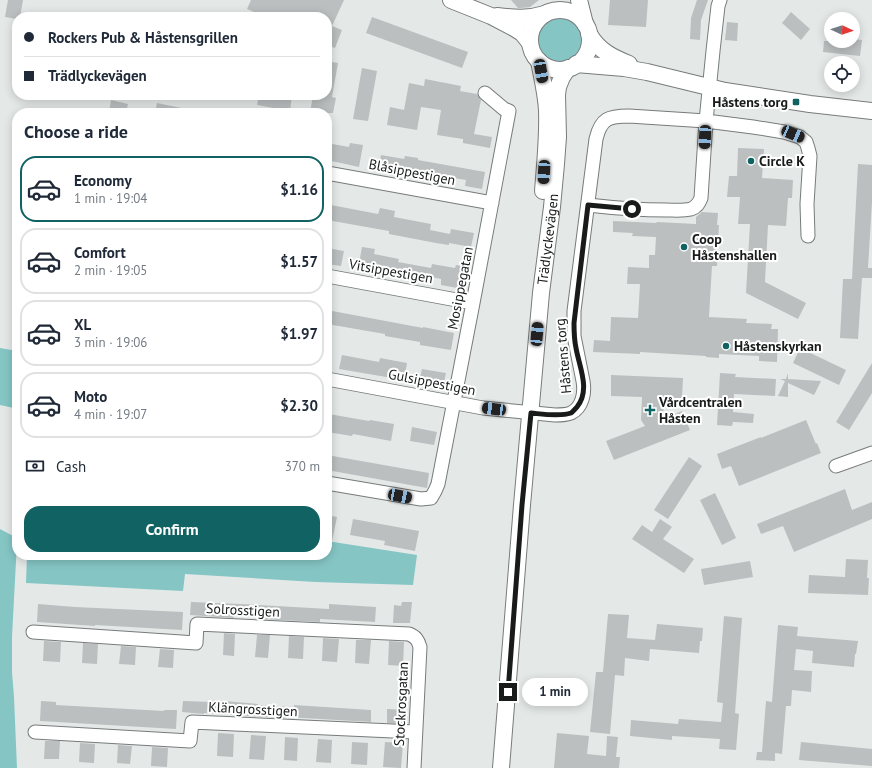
<!DOCTYPE html>
<html lang="en">
<head>
<meta charset="utf-8">
<style>
  body { margin:0; font-family:"PT Sans",sans-serif; background:#f2f2f3; color:#1f2937; height:100vh; display:flex; flex-direction:column; font-size:15px; white-space:nowrap }
  * { box-sizing:border-box; margin:0 }
  p { font-size:13px; color:#747a83 }
  .icon { flex:none; width:22px; height:22px; fill:none; stroke:currentColor; stroke-width:2; stroke-linecap:round; stroke-linejoin:round }
  .map { position:relative; flex:1; overflow:hidden }
  .sheet { position:absolute; left:12px; top:108px; width:320px; height:452px; display:flex; flex-direction:column; background:#fff; border-radius:16px; box-shadow:0 2px 10px #0003 }
  .sheet>* { flex:none }
  .guide { position:absolute; left:12px; top:12px; width:320px; height:88px; border-radius:16px; box-shadow:0 2px 10px #0003; display:grid; align-content:center; height:88px; padding:0 12px; background:#fff }
  .needle { width:26px; rotate:94deg }
  .controls { position:absolute; left:824px; top:12px; display:grid; gap:8px }
  .controls a { display:grid; place-items:center; width:36px; height:36px; border-radius:50%; background:#fff; box-shadow:0 2px 10px #0003; font-size:20px }
  .end { position:absolute; width:18px; height:18px; margin:-9px; border:5px solid #191b1b; background:#fff; box-shadow:0 0 0 2px #fff }
  .from { border-radius:50% }
  .bubble { position:absolute; height:28px; border-radius:14px; background:#fff; box-shadow:0 2px 10px #0003; font-size:13px; font-weight:600; line-height:28px; text-align:center }
  .car { position:absolute; width:12px; height:24px; margin:-12px -6px; border-radius:5px; box-shadow:0 0 3px 1px #0007; background:linear-gradient(#222 24%,#8ab4d8 0 40%,#222 0 76%,#8ab4d8 0 86%,#222 0) }
  .guide b { display:flex; align-items:center; gap:14px; height:38px; font-size:15px }
  .guide b+b { border-top:1px solid #e0e1e3 }
  .guide i { width:10px; height:10px; background:#1f2937 }
  ul { padding:0; list-style:none }
  li { display:flex; align-items:center; gap:12px; height:66px; margin:0 8px 6px; padding:0 4px; border:2px solid #e0e1e3; border-radius:16px }
  li div { flex:1 }
  li b { display:block; font-size:15px }
  li em { font-style:normal; font-weight:600 }
  li.active { border-color:#116262 }
  li>.icon { width:36px; height:36px; stroke-width:1.5 }
  h2 { padding:0 12px; font-size:18px; line-height:48px }
  .pay { display:flex; align-items:center; gap:10px; height:44px; padding:0 12px; font-size:15px }
  .pay p { margin-inline-start:auto }
  .action { display:flex; gap:8px; margin-top:auto; padding:8px 12px }
  .action a { flex:1; height:46px; border-radius:16px; background:#116262; color:#fff; font-size:16px; font-weight:600; line-height:46px; text-align:center }
  .map>svg:first-child { display:block }
  .green { fill:#85c6c5 }
  .building { fill:#bbbfbf }
  .lines { fill:none; stroke-linecap:round; stroke-linejoin:round }
  .minor-casing { stroke:#777b7b; stroke-width:15 }
  .tertiary-casing { stroke:#777b7b; stroke-width:18 }
  .minor { stroke:#fff; stroke-width:13 }
  .tertiary { stroke:#fff; stroke-width:16 }
  .route { stroke:#191b1b; stroke-width:5 }
  .poi-dot { fill:#116262; stroke:#fff; stroke-width:1.5 }
  .labels { text-anchor:middle; dominant-baseline:central; stroke-width:4; stroke-linejoin:round; paint-order:stroke }
  .poi-label { font-size:14px; font-weight:bold; fill:#191b1b; stroke:#fff; text-anchor:start }
  .street-label { font-size:14px; fill:#191b1b; stroke:#fff }
</style>
</head>
<body>
<div class="map">
<svg width="872" height="768" viewBox="0 0 872 768">
  <rect width="100%" height="100%" fill="#e4e9e8"/>
  <path class="green" d="M538 39a23 23 0 1 1 46 0a23 23 0 1 1-46 0Z
    M 0,348 L 17,351 L 17,392 L 14,408 L 0,405 Z
    M 0,529 L 15,537 L 17,542 L 12,637 L 12,672 L 14,697 L 17,768 L 0,768 Z
    M 327,541 L 417,555 L 413,585 L 315,582 L 185,574 L 183,591 L 26,583 L 27,555 L 327,555 Z"/>
  <path class="building" d="M 8,0 L 23,0 L 20,17 L 17,17 L 17,19 L 5,17 Z
    M 251,0 L 344,0 L 332,26 L 342,30 L 335,48 L 327,45 L 327,17 L 266,17 L 247,9 Z
    M 511,0 L 539,0 L 530,7 L 521,8 L 518,8 Z
    M 610,0 L 648,0 L 646,27 L 608,25 Z
    M 697,0 L 708,0 L 701,20 L 700,40 L 690,39 L 691,18 Z
    M 791,12 L 810,29 L 801,40 L 782,23 Z
    M 372,17 L 468,52 L 462,68 L 366,33 Z
    M 727,22 L 738,23 L 737,41 L 725,40 Z
    M 853,39 L 862,40 L 860,56 L 823,52 L 824,41 L 853,41 Z
    M 327,61 L 338,63 L 332,97 L 336,98 L 333,113 L 310,113 L 313,95 L 327,95 Z
    M 362,68 L 377,71 L 368,121 L 353,119 Z
    M 425,79 L 461,86 L 460,91 L 477,94 L 481,100 L 474,134 L 492,137 L 490,148 L 463,143 L 463,139 L 437,135 L 441,110 L 421,107 L 417,130 L 387,125 L 390,107 L 404,110 L 409,83 L 424,86 Z
    M 259,95 L 292,95 L 290,111 L 257,105 Z
    M 111,100 L 128,104 L 126,113 L 109,113 Z
    M 157,103 L 186,109 L 186,113 L 155,113 Z
    M 327,143 L 349,147 L 350,143 L 363,145 L 359,167 L 327,160 Z
    M 738,148 L 764,149 L 762,178 L 793,180 L 792,198 L 788,198 L 786,226 L 768,225 L 765,282 L 806,303 L 798,319 L 746,293 L 750,224 L 738,224 L 740,197 L 727,197 L 729,176 L 737,176 Z
    M 381,155 L 404,159 L 405,156 L 418,158 L 418,160 L 485,172 L 482,189 L 465,186 L 466,180 L 441,176 L 440,182 L 378,170 Z
    M 858,164 L 872,165 L 872,202 L 868,268 L 872,268 L 872,278 L 862,278 L 858,339 L 840,338 L 843,279 L 852,279 Z
    M 331,205 L 378,214 L 380,208 L 395,211 L 394,217 L 431,224 L 430,230 L 450,234 L 451,229 L 474,233 L 471,247 L 449,243 L 449,245 L 436,243 L 389,234 L 389,231 L 327,220 L 327,208 L 330,209 Z
    M 702,212 L 718,213 L 717,225 L 719,225 L 717,266 L 712,266 L 709,317 L 747,319 L 746,323 L 772,324 L 771,329 L 778,329 L 777,362 L 759,361 L 759,356 L 719,354 L 719,358 L 706,357 L 706,356 L 640,352 L 640,354 L 593,352 L 594,340 L 610,341 L 611,317 L 638,318 L 640,284 L 627,284 L 628,267 L 649,268 L 649,255 L 655,255 L 656,237 L 632,236 L 633,233 L 613,232 L 613,221 L 656,223 L 657,222 L 696,224 L 696,217 Z
    M 362,247 L 375,249 L 374,254 L 399,259 L 398,262 L 431,268 L 432,264 L 455,268 L 456,265 L 467,267 L 463,289 L 441,285 L 441,279 L 421,275 L 420,281 L 358,269 Z
    M 327,248 L 344,251 L 341,266 L 327,264 Z
    M 327,310 L 423,328 L 423,327 L 454,333 L 451,350 L 420,345 L 420,342 L 385,336 L 385,334 L 327,324 Z
    M 800,348 L 846,370 L 839,385 L 793,363 Z
    M 342,355 L 379,362 L 380,358 L 407,363 L 404,380 L 339,369 Z
    M 872,363 L 872,393 L 849,430 L 836,422 Z
    M 422,369 L 446,373 L 443,387 L 419,382 Z
    M 720,373 L 736,374 L 735,377 L 776,379 L 775,396 L 734,394 L 733,412 L 754,414 L 753,423 L 733,422 L 732,426 L 717,425 Z
    M 788,373 L 788,379 L 821,381 L 814,395 L 788,383 L 788,397 L 778,396 L 785,381 L 780,379 L 786,379 Z
    M 611,375 L 683,378 L 682,398 L 664,398 L 663,419 L 682,411 L 690,430 L 614,460 L 606,441 L 645,426 L 641,420 L 642,397 L 611,396 Z
    M 329,414 L 369,421 L 370,420 L 394,424 L 391,441 L 353,434 L 352,436 L 327,432 L 327,426 Z
    M 806,420 L 816,444 L 817,443 L 821,453 L 739,486 L 731,466 L 722,469 L 717,454 L 761,437 L 761,438 Z
    M 412,427 L 437,432 L 434,445 L 410,441 Z
    M 327,455 L 429,473 L 427,488 L 327,470 Z
    M 689,457 L 702,466 L 668,519 L 654,510 Z
    M 845,489 L 852,510 L 872,502 L 872,519 L 794,552 L 783,526 L 761,534 L 757,524 Z
    M 715,493 L 736,538 L 722,545 L 700,500 Z
    M 327,515 L 337,517 L 331,546 L 327,545 Z
    M 353,519 L 419,531 L 415,551 L 384,545 L 385,541 L 350,535 Z
    M 660,519 L 672,527 L 663,539 L 694,559 L 684,573 L 632,539 L 642,525 L 652,532 Z
    M 846,559 L 868,560 L 867,578 L 869,578 L 868,595 L 808,593 L 809,575 L 845,577 Z
    M 750,561 L 753,577 L 704,585 L 701,569 Z
    M 191,602 L 241,604 L 329,609 L 329,604 L 376,607 L 375,622 L 320,619 L 320,622 L 258,619 L 258,617 L 234,616 L 234,618 L 190,615 Z
    M 402,602 L 412,602 L 410,623 L 393,623 L 394,605 L 401,606 Z
    M 38,604 L 75,607 L 183,612 L 182,630 L 95,625 L 95,626 L 37,622 Z
    M 608,614 L 629,615 L 627,638 L 655,640 L 657,624 L 703,628 L 702,641 L 700,641 L 699,653 L 650,649 L 649,661 L 625,658 L 624,676 L 615,675 L 610,734 L 590,732 L 596,672 L 603,672 Z
    M 724,616 L 742,618 L 735,713 L 739,714 L 736,750 L 719,749 L 720,739 L 672,736 L 672,740 L 630,736 L 631,720 L 678,724 L 679,719 L 721,722 L 723,703 L 717,702 Z
    M 778,625 L 798,627 L 797,636 L 858,641 L 856,654 L 855,654 L 854,667 L 812,663 L 813,651 L 796,649 L 794,670 L 812,671 L 811,692 L 792,690 L 791,706 L 786,706 L 782,754 L 775,753 L 775,761 L 756,760 L 757,752 L 762,752 L 766,701 L 772,702 Z
    M 224,633 L 235,634 L 234,656 L 223,655 Z
    M 257,635 L 270,635 L 268,658 L 255,657 Z
    M 289,636 L 304,637 L 303,659 L 288,658 Z
    M 323,638 L 339,639 L 337,662 L 322,661 Z
    M 356,640 L 371,640 L 369,664 L 355,663 Z
    M 44,641 L 61,642 L 60,662 L 43,661 Z
    M 389,641 L 404,642 L 403,666 L 388,665 Z
    M 83,643 L 98,644 L 97,664 L 82,663 Z
    M 121,646 L 136,647 L 135,665 L 119,664 Z
    M 160,649 L 174,650 L 173,668 L 158,667 Z
    M 212,700 L 258,704 L 258,705 L 294,707 L 294,705 L 371,710 L 371,722 L 286,717 L 286,718 L 265,717 L 204,713 L 204,714 L 182,712 L 183,701 L 212,702 Z
    M 41,701 L 56,702 L 56,705 L 164,711 L 164,710 L 177,710 L 176,729 L 40,721 Z
    M 387,709 L 405,710 L 404,724 L 387,723 Z
    M 218,733 L 234,734 L 233,757 L 217,756 Z
    M 557,733 L 589,736 L 587,754 L 606,756 L 607,736 L 618,737 L 616,757 L 620,757 L 619,768 L 554,768 Z
    M 251,735 L 266,736 L 264,760 L 249,759 Z
    M 285,737 L 298,738 L 297,761 L 284,760 Z
    M 318,739 L 332,740 L 331,763 L 316,762 Z
    M 45,741 L 60,741 L 59,759 L 44,759 Z
    M 352,742 L 368,743 L 367,765 L 351,764 Z
    M 385,742 L 403,743 L 401,768 L 383,767 Z
    M 801,742 L 872,749 L 872,766 L 799,760 Z
    M 80,743 L 95,744 L 94,763 L 79,762 Z
    M 118,745 L 132,746 L 130,764 L 117,763 Z
    M 152,747 L 168,748 L 167,767 L 151,766 Z"/>
  <g class="lines">
    <defs>
      <path id="minor" d="M 327,173 L 492,203
        M 588,205 C 614,208 640,210 666,210 C 674,210 683,211 691,209 C 697,207 699,203 701,198 L 706,121 L 713,51 L 718,6 L 720,0
        M 327,276 L 473,303
        M 327,379 L 483,408 L 555,415 C 560,415 566,415 571,413 C 583,407 585,392 583,381 L 574,336 L 574,311 L 596,139 C 601,118 609,116 629,116 L 706,121 L 753,127 L 784,132 L 800,137 L 806,142 L 808,148 L 810,156 L 807,204 L 808,236
        M 836,466 L 872,453
        M 327,483 L 421,499 L 431,498 L 435,491 L 438,484 L 473,303 L 509,111 L 504,109 L 485,93
        M 33,632 L 196,643 L 197,624 L 409,634 C 416,637 418,640 420,647 L 414,768
        M 35,732 L 190,741 L 192,722 L 415,732"/>
      <g id="tertiary">
        <path d="M 451,0 L 491,16 L 514,28 L 522,33 L 530,43"/>
        <path d="M 579,0 L 585,24"/>
        <circle cx="560" cy="40" r="30"/>
        <path d="M 497,16 C 514,18 529,19 545,14"/>
        <path d="M 589,34 C 599,51 612,57 629,64"/>
        <path d="M 539,61 C 542,77 546,93 547,110 C 548,137 545,165 543,191"/>
        <path d="M 576,64 L 624,68 L 647,72 L 725,91 L 810,104 L 872,111"/>
        <path id="s1" d="M 501,768 L 522,505 L 541,293 L 552,207 L 556,164 L 558,137 L 557,95 L 558,87 L 562,77 L 568,68"/>
      </g>
    </defs>
    <use href="#minor" class="minor-casing"/>
    <use href="#tertiary" class="tertiary-casing"/>
    <use href="#minor" class="minor"/>
    <use href="#tertiary" class="tertiary"/>
  </g>
  <g class="lines">
    <path class="route" d="M 508,692 L 522,505 L 531,413 C 542,414 560,417 571,413 C 573,412 575,409 577,407 C 591,390 579,366 576,348 C 574,339 574,331 574,323 L 588,205 L 632,209"/>
  </g>
  <g class="poi-dot">
    <rect x="792" y="98" width="8" height="8" rx="2"/>
    <circle cx="751" cy="161" r="4"/>
    <circle cx="684" cy="247" r="4"/>
    <circle cx="726" cy="346" r="4"/>
    <path d="M648 404h4v4h4v4h-4v4h-4v-4h-4v-4h4z"/>
  </g>
  <g class="labels">
    <g class="poi-label">
      <text x="788" y="102" text-anchor="end">Håstens torg</text>
      <text x="759" y="161">Circle K</text>
      <text x="692" y="239">Coop<tspan x="692" dy="16">Håstenshallen</tspan></text>
      <text x="734" y="346">Håstenskyrkan</text>
      <text x="659" y="402">Vårdcentralen<tspan x="659" dy="16">Håsten</tspan></text>
    </g>
    <g class="street-label">
      <text transform="translate(412 172) rotate(11)">Blåsippestigen</text>
      <text stroke="none"><textPath href="#s1" startOffset="531">Trädlyckevägen</textPath></text>
      <text transform="translate(391 271) rotate(10)">Vitsippestigen</text>
      <text transform="translate(460 288) rotate(-79)">Mosippegatan</text>
      <text transform="translate(563 356) rotate(-95)">Håstens torg</text>
      <text transform="translate(432 382) rotate(11)">Gulsippestigen</text>
      <text transform="translate(243 610) rotate(3)">Solrosstigen</text>
      <text transform="translate(401 704) rotate(-87)">Stockrosgatan</text>
      <text transform="translate(253 709) rotate(3)">Klängrosstigen</text>
    </g>
  </g>
</svg>
<div class="controls">
<a><svg class="needle" viewBox="-14 -14 28 28"><path d="M0-13l5 13h-10z" fill="#e53935"/><path d="M0 13l5-13h-10z" fill="#747a83"/></svg></a>
<a><svg class="icon" aria-label="locate" viewBox="0 0 24 24"><circle cx="12" cy="12" r="6"/><path d="M12 2v4M12 18v4M2 12h4M18 12h4"/></svg></a>
</div>
<i class="end from" style="left:632px;top:209px"></i>
<i class="end" style="left:508px;top:692px"></i>
<div class="bubble" style="left:522px;top:678px;width:66px">1 min</div>
<i class="car" style="left:541px;top:71px;rotate:170deg"></i>
<i class="car" style="left:793px;top:134px;rotate:113deg"></i>
<i class="car" style="left:705px;top:137px;rotate:183deg"></i>
<i class="car" style="left:544px;top:172px;rotate:183deg"></i>
<i class="car" style="left:537px;top:334px;rotate:5deg"></i>
<i class="car" style="left:494px;top:409px;rotate:277deg"></i>
<i class="car" style="left:400px;top:496px;rotate:101deg"></i>
<div class="guide">
<b><i class="from"></i>Rockers Pub &amp; Håstensgrillen</b>
<b><i></i>Trädlyckevägen</b>
</div>
<section class="sheet">
<h2>Choose a ride</h2>
<ul>
<li class="active"><svg class="icon" aria-label="car" viewBox="0 0 24 24"><path d="M5 17H2v-5l4-1 3-4h7l3 4 3 1v5h-3M9 17h6M6 11h13"/><circle cx="7" cy="17" r="2"/><circle cx="17" cy="17" r="2"/></svg><div><b>Economy</b><p>1 min · 19:04</p></div><em>$1.16</em></li>
<li><svg class="icon" aria-label="car" viewBox="0 0 24 24"><path d="M5 17H2v-5l4-1 3-4h7l3 4 3 1v5h-3M9 17h6M6 11h13"/><circle cx="7" cy="17" r="2"/><circle cx="17" cy="17" r="2"/></svg><div><b>Comfort</b><p>2 min · 19:05</p></div><em>$1.57</em></li>
<li><svg class="icon" aria-label="car" viewBox="0 0 24 24"><path d="M5 17H2v-5l4-1 3-4h7l3 4 3 1v5h-3M9 17h6M6 11h13"/><circle cx="7" cy="17" r="2"/><circle cx="17" cy="17" r="2"/></svg><div><b>XL</b><p>3 min · 19:06</p></div><em>$1.97</em></li>
<li><svg class="icon" aria-label="car" viewBox="0 0 24 24"><path d="M5 17H2v-5l4-1 3-4h7l3 4 3 1v5h-3M9 17h6M6 11h13"/><circle cx="7" cy="17" r="2"/><circle cx="17" cy="17" r="2"/></svg><div><b>Moto</b><p>4 min · 19:07</p></div><em>$2.30</em></li>
</ul>
<div class="pay"><svg class="icon" aria-label="cash" viewBox="0 0 24 24"><path d="M3 7h18v10H3z"/><circle cx="12" cy="12" r="2"/></svg>Cash<p>370 m</p></div>
<div class="action"><a>Confirm</a></div>
</section>
</div>
</body>
</html>
